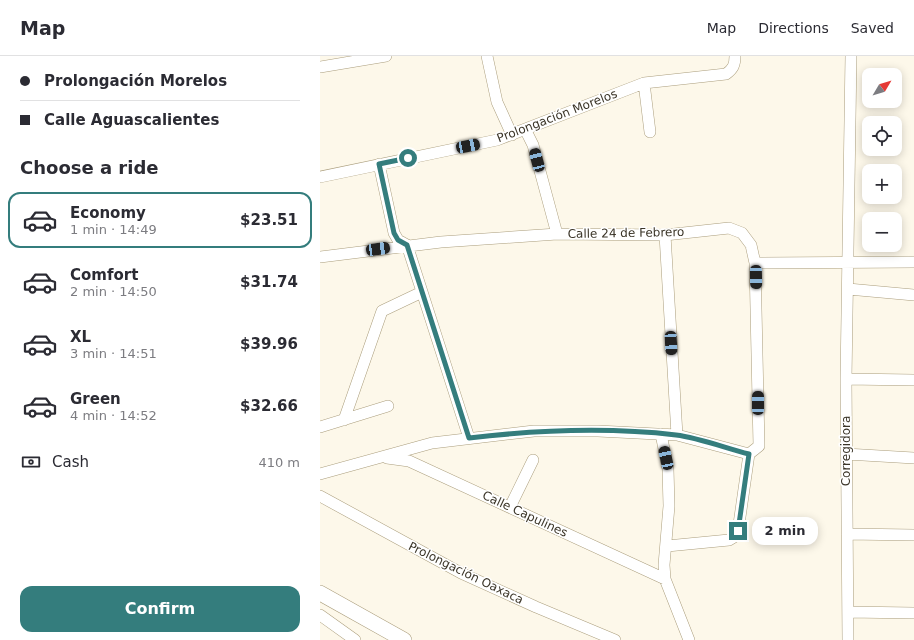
<!DOCTYPE html>
<html lang="en">
<head>
<meta charset="utf-8">
<style>
  body { margin:0; font-family:"DejaVu Sans",sans-serif; background:#f2f2f3; color:#2b2b33; height:100vh; display:flex; flex-direction:column; font-size:15px; white-space:nowrap }
  * { box-sizing:border-box; margin:0 }
  p { font-size:13px; color:#7c7c81 }
  .icon { flex:none; width:22px; height:22px; fill:none; stroke:currentColor; stroke-width:2; stroke-linecap:round; stroke-linejoin:round }
  .map { position:relative; flex:1; overflow:hidden }
  .details { display:flex; flex-direction:column; background:#fff; width:320px }
  .details>* { flex:none }
  .guide { display:grid; align-content:center; height:88px; padding:0 20px; background:#fff }
  .needle { width:26px; rotate:52deg }
  .controls { position:absolute; left:542px; top:12px; display:grid; gap:8px }
  .controls a { display:grid; place-items:center; width:40px; height:40px; border-radius:8px; background:#fff; box-shadow:0 2px 10px #0003; font-size:20px }
  .end { position:absolute; width:18px; height:18px; margin:-9px; border:5px solid #347d7d; background:#fff; box-shadow:0 0 0 2px #fff }
  .from { border-radius:50% }
  .bubble { position:absolute; height:28px; border-radius:12px; background:#fff; box-shadow:0 2px 10px #0003; font-size:13px; font-weight:600; line-height:28px; text-align:center }
  .car { position:absolute; width:12px; height:24px; margin:-12px -6px; border-radius:5px; box-shadow:0 0 3px 1px #0007; background:linear-gradient(#222 24%,#8ab4d8 0 40%,#222 0 76%,#8ab4d8 0 86%,#222 0) }
  .guide b { display:flex; align-items:center; gap:14px; height:38px; font-size:15px }
  .guide b+b { border-top:1px solid #e1e1e2 }
  .guide i { width:10px; height:10px; background:#2b2b33 }
  ul { padding:0; list-style:none }
  li { display:flex; align-items:center; gap:12px; height:56px; margin:0 8px 6px; padding:0 12px; border:2px solid transparent; border-radius:12px }
  li div { flex:1 }
  li b { display:block; font-size:15px }
  li em { font-style:normal; font-weight:600 }
  li.active { border-color:#347d7d }
  li>.icon { width:36px; height:36px; stroke-width:1.5 }
  h2 { padding:0 20px; font-size:18px; line-height:48px }
  .pay { display:flex; align-items:center; gap:10px; height:44px; padding:0 20px; font-size:15px }
  .pay p { margin-inline-start:auto }
  .primary-button { display:flex; gap:8px; margin-top:auto; padding:8px 20px }
  .primary-button a { flex:1; height:46px; border-radius:12px; background:#347d7d; color:#fff; font-size:16px; font-weight:600; line-height:46px; text-align:center }
  header { display:flex; align-items:center; gap:24px; box-sizing:border-box; height:56px; padding:0 20px; background:#fff; border-bottom:1px solid #e1e1e2 }
  header strong { font-size:19px }
  nav { display:flex; gap:22px; margin-inline-start:auto; font-size:14px }
  main { display:flex; flex:1; min-height:0 }
  .map>svg:first-child { display:block }
  .lines { fill:none; stroke-linecap:round; stroke-linejoin:round }
  .street-casing { stroke:#ab9e7d; stroke-width:12 }
  .secondary-casing { stroke:#ab9e7d; stroke-width:16 }
  .street { stroke:#fff; stroke-width:11 }
  .secondary { stroke:#fff; stroke-width:15 }
  .route { stroke:#347d7d; stroke-width:5 }
  .labels { text-anchor:middle; dominant-baseline:central; stroke-width:3; stroke-linejoin:round; paint-order:stroke }
  .street-label { font-size:12px; fill:#3b3528; stroke:#fff }
</style>
</head>
<body>
<header>
<strong>Map</strong>
<nav><a>Map</a><a>Directions</a><a>Saved</a></nav>
</header>
<main>
<section class="details">
<div class="guide">
<b><i class="from"></i>Prolongación Morelos</b>
<b><i></i>Calle Aguascalientes</b>
</div>
<h2>Choose a ride</h2>
<ul>
<li class="active"><svg class="icon" aria-label="car" viewBox="0 0 24 24"><path d="M5 17H2v-5l4-1 3-4h7l3 4 3 1v5h-3M9 17h6M6 11h13"/><circle cx="7" cy="17" r="2"/><circle cx="17" cy="17" r="2"/></svg><div><b>Economy</b><p>1 min · 14:49</p></div><em>$23.51</em></li>
<li><svg class="icon" aria-label="car" viewBox="0 0 24 24"><path d="M5 17H2v-5l4-1 3-4h7l3 4 3 1v5h-3M9 17h6M6 11h13"/><circle cx="7" cy="17" r="2"/><circle cx="17" cy="17" r="2"/></svg><div><b>Comfort</b><p>2 min · 14:50</p></div><em>$31.74</em></li>
<li><svg class="icon" aria-label="car" viewBox="0 0 24 24"><path d="M5 17H2v-5l4-1 3-4h7l3 4 3 1v5h-3M9 17h6M6 11h13"/><circle cx="7" cy="17" r="2"/><circle cx="17" cy="17" r="2"/></svg><div><b>XL</b><p>3 min · 14:51</p></div><em>$39.96</em></li>
<li><svg class="icon" aria-label="car" viewBox="0 0 24 24"><path d="M5 17H2v-5l4-1 3-4h7l3 4 3 1v5h-3M9 17h6M6 11h13"/><circle cx="7" cy="17" r="2"/><circle cx="17" cy="17" r="2"/></svg><div><b>Green</b><p>4 min · 14:52</p></div><em>$32.66</em></li>
</ul>
<div class="pay"><svg class="icon" aria-label="cash" viewBox="0 0 24 24"><path d="M3 7h18v10H3z"/><circle cx="12" cy="12" r="2"/></svg>Cash<p>410 m</p></div>
<div class="primary-button"><a>Confirm</a></div>
</section>
<div class="map">
<svg width="594" height="584" viewBox="0 0 594 584">
  <rect width="100%" height="100%" fill="#fdf8ea"/>
  <g class="lines">
    <defs>
      <path id="street" d="M 167,0 L 177,46 L 192,79
        M 0,11 L 66,0
        M 324,27 L 330,76
        M 205,73 L 213,89 L 237,178
        M 59,108 L 74,177 L 78,184 L 87,189 L 149,382
        M 0,121 L 177,84 L 324,27 L 406,18 C 413,13 415,9 415,0
        M 345,179 L 357,379
        M 0,201 L 121,186 L 237,178 L 345,179 L 409,172 L 422,177 L 431,189 L 435,207 L 439,390 L 429,398
        M 435,207 L 594,206
        M 528,233 L 594,239
        M 526,323 L 594,324
        M 24,364 L 62,255 L 102,236
        M 0,371 L 68,350
        M 341,378 L 348,413 L 349,450 L 344,509 L 345,523 L 369,584
        M 526,398 L 594,402
        M 67,402 L 89,405 L 345,523
        M 0,418 L 112,387 L 214,375 L 278,375 L 357,379 L 429,398
        M 0,440 L 141,517 L 216,551 L 295,584
        M 190,451 L 213,404
        M 527,478 L 594,479
        M 347,490 L 409,484 L 414,481 L 418,475 L 429,398
        M 528,556 L 594,557
        M 0,559 L 35,584
        M 528,584 L 526,323 L 531,0"/>
      <path id="secondary" d="M 0,537 L 84,584"/>
    </defs>
    <use href="#street" class="street-casing"/>
    <use href="#secondary" class="secondary-casing"/>
    <use href="#street" class="street"/>
    <use href="#secondary" class="secondary"/>
  </g>
  <g class="lines">
    <path class="route" d="M 88,102 L 59,108 L 74,177 L 78,184 L 87,189 L 149,382 C 217,374 287,371 356,379 C 380,382 405,392 429,398 L 418,475"/>
  </g>
  <g class="labels">
    <g class="street-label">
      <text transform="translate(237 60) rotate(-21)">Prolongación Morelos</text>
      <text transform="translate(306 177) rotate(-1)">Calle 24 de Febrero</text>
      <text transform="translate(526 395) rotate(-90)">Corregidora</text>
      <text transform="translate(205 458) rotate(25)">Calle Capulines</text>
      <text transform="translate(146 517) rotate(26)">Prolongación Oaxaca</text>
    </g>
  </g>
</svg>
<div class="controls">
<a><svg class="needle" viewBox="-14 -14 28 28"><path d="M0-13l5 13h-10z" fill="#e53935"/><path d="M0 13l5-13h-10z" fill="#7c7c81"/></svg></a>
<a><svg class="icon" aria-label="locate" viewBox="0 0 24 24"><circle cx="12" cy="12" r="6"/><path d="M12 2v4M12 18v4M2 12h4M18 12h4"/></svg></a>
<a>+</a>
<a>−</a>
</div>
<i class="end from" style="left:88px;top:102px"></i>
<i class="end" style="left:418px;top:475px"></i>
<div class="bubble" style="left:432px;top:461px;width:66px">2 min</div>
<i class="car" style="left:148px;top:90px;rotate:79deg"></i>
<i class="car" style="left:217px;top:104px;rotate:345deg"></i>
<i class="car" style="left:58px;top:193px;rotate:82deg"></i>
<i class="car" style="left:436px;top:221px;rotate:179deg"></i>
<i class="car" style="left:351px;top:287px;rotate:177deg"></i>
<i class="car" style="left:438px;top:347px;rotate:0deg"></i>
<i class="car" style="left:346px;top:402px;rotate:348deg"></i>
</div>
</main>
</body>
</html>
